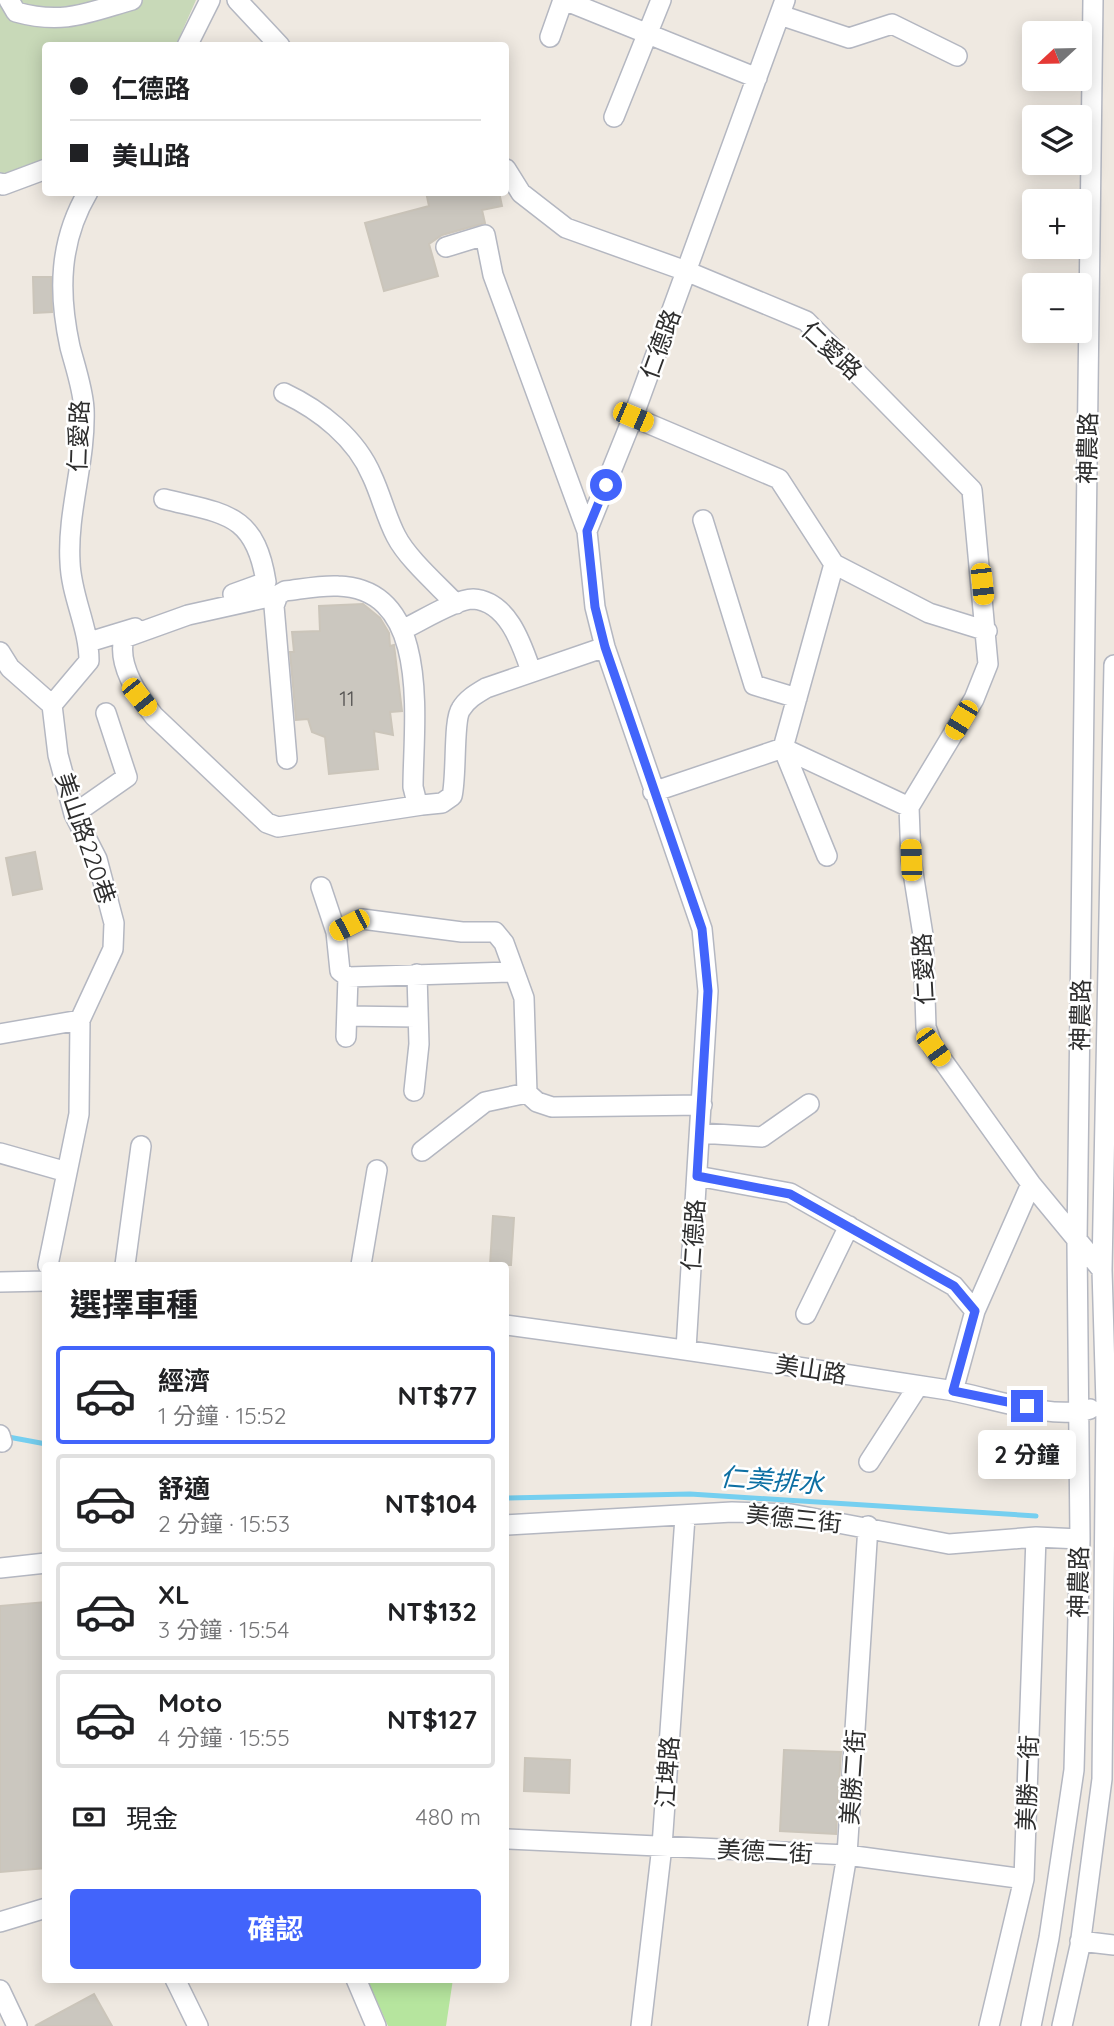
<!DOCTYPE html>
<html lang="zh-TW">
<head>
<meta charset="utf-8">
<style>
  body { margin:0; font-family:Quicksand,"Noto Sans TC",sans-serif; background:#f2f2f2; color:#202124; height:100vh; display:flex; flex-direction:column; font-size:26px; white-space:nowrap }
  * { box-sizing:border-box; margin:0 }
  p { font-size:23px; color:#757577 }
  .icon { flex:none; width:38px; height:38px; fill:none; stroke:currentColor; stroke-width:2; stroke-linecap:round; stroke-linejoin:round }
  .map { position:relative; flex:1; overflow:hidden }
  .side { position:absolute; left:42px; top:1262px; width:467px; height:721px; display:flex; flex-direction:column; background:#fff; border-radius:7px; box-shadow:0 4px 18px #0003 }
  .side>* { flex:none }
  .banner { position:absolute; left:42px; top:42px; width:467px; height:154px; border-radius:7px; box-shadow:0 4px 18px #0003; display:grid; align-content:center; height:154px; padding:0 28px; background:#fff }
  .needle { width:46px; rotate:248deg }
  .fabs { position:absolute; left:1022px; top:21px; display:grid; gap:14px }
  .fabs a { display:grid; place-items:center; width:70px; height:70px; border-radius:7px; background:#fff; box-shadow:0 4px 18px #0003; font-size:35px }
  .end { position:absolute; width:32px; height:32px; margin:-16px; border:9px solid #4264fb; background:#fff; box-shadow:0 0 0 4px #fff }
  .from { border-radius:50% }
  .bubble { position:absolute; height:49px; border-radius:7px; background:#fff; box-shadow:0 4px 18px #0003; font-size:23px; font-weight:700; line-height:49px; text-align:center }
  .car { position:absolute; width:21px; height:42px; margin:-21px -10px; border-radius:9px; box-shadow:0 0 5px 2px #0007; background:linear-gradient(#f5c518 24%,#345 0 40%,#f5c518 0 76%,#345 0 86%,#f5c518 0) }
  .banner b { display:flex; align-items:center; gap:24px; height:66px; font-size:26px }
  .banner b+b { border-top:2px solid #e0e0e0 }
  .banner i { width:18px; height:18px; background:#202124 }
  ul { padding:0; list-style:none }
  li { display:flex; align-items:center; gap:21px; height:98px; margin:0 14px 10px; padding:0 14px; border:4px solid #e0e0e0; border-radius:7px }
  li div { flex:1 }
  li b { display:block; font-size:26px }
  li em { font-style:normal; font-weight:700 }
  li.on { border-color:#4264fb }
  li>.icon { width:63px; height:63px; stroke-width:1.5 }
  h2 { padding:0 28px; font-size:32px; line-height:84px }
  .pay { display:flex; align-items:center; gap:18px; height:77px; padding:0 28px; font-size:26px }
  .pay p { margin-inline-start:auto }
  .cta { display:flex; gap:14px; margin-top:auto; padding:14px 28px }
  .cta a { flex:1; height:80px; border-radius:7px; background:#4264fb; color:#fff; font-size:28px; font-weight:700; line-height:80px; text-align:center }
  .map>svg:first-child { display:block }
  .green { fill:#b6e59e }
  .cemetery { fill:#c8d9b8 }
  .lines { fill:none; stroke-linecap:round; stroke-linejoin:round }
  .stream { stroke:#75cff0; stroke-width:5 }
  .building { fill:#cbc7bf; stroke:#cbc5ba; stroke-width:2 }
  .minor-casing { stroke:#b4b7c1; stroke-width:22 }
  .minor { stroke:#fff; stroke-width:19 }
  .route { stroke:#4264fb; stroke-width:9 }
  .labels { text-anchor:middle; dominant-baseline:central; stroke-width:5; stroke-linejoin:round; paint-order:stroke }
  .number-label { font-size:21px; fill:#555452 }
  .street-label { font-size:24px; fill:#2e2e2e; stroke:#fff }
  .water-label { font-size:26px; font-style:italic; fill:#0d6fa3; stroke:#fff }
</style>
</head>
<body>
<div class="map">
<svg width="1114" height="2026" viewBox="0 0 1114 2026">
  <rect width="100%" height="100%" fill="#efe9e1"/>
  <path class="green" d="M 367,1979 L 453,1979 L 446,2026 L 388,2026 Z"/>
  <path class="cemetery" d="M 0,0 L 196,0 L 176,45 L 46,46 L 45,162 L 8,178 L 0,174 Z"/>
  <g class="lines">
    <path class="stream" d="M 3,1436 L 46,1444
      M 506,1498 L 690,1494 L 1036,1516"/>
  </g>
  <path class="building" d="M 426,192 L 499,192 L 502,206 L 482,210 L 485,223 L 442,235 L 429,244 L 438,276 L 384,291 L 365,223 L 429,206 Z
    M 33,277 L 51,277 L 52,312 L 34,313 Z
    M 363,604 L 380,618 L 389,633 L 390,646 L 394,645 L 402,711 L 390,712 L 393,735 L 374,731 L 378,769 L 329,774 L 325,737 L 312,732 L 308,719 L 296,720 L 290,652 L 294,652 L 292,632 L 320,631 L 319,606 Z
    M 35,852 L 42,889 L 13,895 L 6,858 Z
    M 493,1216 L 514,1218 L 511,1265 L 490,1265 Z
    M 46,1602 L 46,1868 L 0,1872 L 0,1606 Z
    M 784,1750 L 841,1752 L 836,1834 L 780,1831 Z
    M 525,1758 L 570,1760 L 569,1793 L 524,1791 Z
    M 94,1994 L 112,2026 L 35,2026 Z"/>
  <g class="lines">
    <defs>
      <path id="minor" d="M 9,0 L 16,12 C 63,25 87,13 132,0
        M 237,0 L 280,46
        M 564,0 L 757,78
        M 780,15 L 849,38 L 892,24 L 957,56
        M 550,37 L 563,0
        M 187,46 L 210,0
        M 614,117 L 661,0
        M 506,169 L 521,193 L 566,228 L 686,271 L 806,321 L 972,490 L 988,664 L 974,699 L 909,807 L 911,860 L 923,935 L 926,1027 L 933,1047 L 1031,1184 L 1102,1270
        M 0,183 L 3,185 L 46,169
        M 446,247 L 485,235 L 493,275 L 587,531
        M 284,393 C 320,410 356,438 372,476 C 381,495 386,517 396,536 C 407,558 438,585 456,604
        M 633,417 L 779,479 L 834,564 L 783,748 L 827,856
        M 164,499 C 224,514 255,512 266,582 L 233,594
        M 703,520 L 754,685 L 797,698
        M 834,564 L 929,613 L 987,631
        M 278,595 L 188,615 L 124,638 C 117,664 138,696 154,716 L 267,823 L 278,827 L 422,805
        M 404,629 C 421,621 456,599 473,599 C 508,601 522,645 531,671
        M 89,642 L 135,628
        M 0,652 L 10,668 L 52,705
        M 287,759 L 274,606 L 278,595 L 285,591 C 302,589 321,585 338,586 C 433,589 413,724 413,787 L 416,799 L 422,805 L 442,803 L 452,796 C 457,776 453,720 461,709 C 467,699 476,694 486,688 L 605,647
        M 653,792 L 783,748 L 909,807
        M 74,814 L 127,777 L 106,713
        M 321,887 L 336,932 L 340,971 L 348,977 L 513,972
        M 336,932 L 362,919 L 462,932 L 495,932 L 504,943 L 524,998 L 527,1093 L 537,1102 L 552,1107 L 702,1105
        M 347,1016 L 416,1017
        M 0,1034 L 80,1020
        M 346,1037 L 348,977
        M 414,1091 L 419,1044 L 417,974
        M 700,1133 L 762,1137 L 809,1104
        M 422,1151 L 485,1102 L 527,1093
        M 0,1153 L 67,1172
        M 697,1176 L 790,1193 L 954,1286 L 975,1311 L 953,1391
        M 48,1265 L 79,1114 L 80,1020 L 113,949 L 114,923 L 97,859 L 74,814 L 58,755 L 52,705 L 89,661 C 89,627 71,596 70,562 C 67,511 86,461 84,409 C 83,389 75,366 70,347 C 58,292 59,241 88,192
        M 125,1265 L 141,1146
        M 361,1265 L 377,1170
        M 0,1282 L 46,1281
        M 975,1311 L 1031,1184
        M 806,1314 L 849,1226
        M 506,1325 C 654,1345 801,1367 948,1390 C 988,1397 1053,1421 1090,1409
        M 686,1349 L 708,991 L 702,929 L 605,647 L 595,607 L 587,531 L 633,417 L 785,0
        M 0,1435 L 2,1442
        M 869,1462 L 918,1386
        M 506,1525 L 732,1512 L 791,1514 L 949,1544 L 1036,1537 L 1080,1539
        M 0,1568 L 46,1563
        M 506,1839 L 847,1855 L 1024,1879
        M 0,1922 L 46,1908
        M 1080,1941 L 1114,1945
        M 175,1979 L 198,2026
        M 356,1979 L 376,2026
        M 0,1990 L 17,2026
        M 641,2026 L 662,1846 L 685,1517
        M 818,2026 L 847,1855 L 868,1526
        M 989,2026 L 1024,1879 L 1036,1537
        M 1031,2026 L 1049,1938 L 1074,1770 L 1080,1539 L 1077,1243 L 1093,0
        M 1062,2026 L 1080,1946 L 1102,1779 L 1106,1404 L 1102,1270 L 1114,665"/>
    </defs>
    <use href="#minor" class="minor-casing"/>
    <use href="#minor" class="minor"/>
  </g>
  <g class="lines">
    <path class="route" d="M 606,485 L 587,531 L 595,607 L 605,647 L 702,929 L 708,991 L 697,1176 L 790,1194 L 954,1286 L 975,1311 L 953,1391 L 1027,1406"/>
  </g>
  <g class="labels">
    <g class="number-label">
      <text x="347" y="698">11</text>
    </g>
    <g class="street-label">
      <text transform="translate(660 344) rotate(-70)">仁德路</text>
      <text transform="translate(832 350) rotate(43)">仁愛路</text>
      <text transform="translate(78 436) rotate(-88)">仁愛路</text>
      <text transform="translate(1087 448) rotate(-89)">神農路</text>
      <text transform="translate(86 838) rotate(71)">美山路220巷</text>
      <text transform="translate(923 969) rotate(-93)">仁愛路</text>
      <text transform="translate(1080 1015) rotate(-89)">神農路</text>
      <text transform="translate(693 1235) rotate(-86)">仁德路</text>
      <text transform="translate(811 1369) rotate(9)">美山路</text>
      <text transform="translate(794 1518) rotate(6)">美德三街</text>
      <text transform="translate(1078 1582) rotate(-89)">神農路</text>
      <text transform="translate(667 1772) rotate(-86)">江埤路</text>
      <text transform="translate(852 1777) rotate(-86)">美勝二街</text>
      <text transform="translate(1027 1783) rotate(-88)">美勝一街</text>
      <text transform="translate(765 1851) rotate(3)">美德二街</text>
    </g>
    <g class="water-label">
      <text transform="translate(772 1480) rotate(4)">仁美排水</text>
    </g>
  </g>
</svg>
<div class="fabs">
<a><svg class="needle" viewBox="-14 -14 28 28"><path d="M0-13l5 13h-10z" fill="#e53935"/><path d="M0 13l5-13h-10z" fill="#757577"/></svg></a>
<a><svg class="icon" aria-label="layers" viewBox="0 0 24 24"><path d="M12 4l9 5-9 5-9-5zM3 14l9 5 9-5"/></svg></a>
<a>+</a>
<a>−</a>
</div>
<i class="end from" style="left:606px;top:485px"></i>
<i class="end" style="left:1027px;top:1406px"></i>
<div class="bubble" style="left:978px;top:1430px;width:98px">2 分鐘</div>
<i class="car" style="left:633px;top:417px;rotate:113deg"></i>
<i class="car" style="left:982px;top:584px;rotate:174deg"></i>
<i class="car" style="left:139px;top:697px;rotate:141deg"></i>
<i class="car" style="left:961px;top:720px;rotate:211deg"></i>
<i class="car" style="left:911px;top:860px;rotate:358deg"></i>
<i class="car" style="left:349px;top:925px;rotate:243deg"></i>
<i class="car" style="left:933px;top:1047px;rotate:144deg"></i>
<div class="banner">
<b><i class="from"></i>仁德路</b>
<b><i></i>美山路</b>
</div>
<section class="side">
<h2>選擇車種</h2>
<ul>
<li class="on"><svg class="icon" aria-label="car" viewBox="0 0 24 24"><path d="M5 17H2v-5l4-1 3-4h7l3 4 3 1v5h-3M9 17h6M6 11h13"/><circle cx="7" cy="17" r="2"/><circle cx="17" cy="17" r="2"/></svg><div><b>經濟</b><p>1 分鐘 · 15:52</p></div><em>NT$77</em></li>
<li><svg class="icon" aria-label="car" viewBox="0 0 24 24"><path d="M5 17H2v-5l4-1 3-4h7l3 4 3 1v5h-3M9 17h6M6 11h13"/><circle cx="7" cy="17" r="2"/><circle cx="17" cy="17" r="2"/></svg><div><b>舒適</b><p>2 分鐘 · 15:53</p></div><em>NT$104</em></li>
<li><svg class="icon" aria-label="car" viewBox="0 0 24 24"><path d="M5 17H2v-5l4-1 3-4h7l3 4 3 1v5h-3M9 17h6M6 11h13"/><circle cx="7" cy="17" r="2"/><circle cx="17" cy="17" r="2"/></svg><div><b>XL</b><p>3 分鐘 · 15:54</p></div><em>NT$132</em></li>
<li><svg class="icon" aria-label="car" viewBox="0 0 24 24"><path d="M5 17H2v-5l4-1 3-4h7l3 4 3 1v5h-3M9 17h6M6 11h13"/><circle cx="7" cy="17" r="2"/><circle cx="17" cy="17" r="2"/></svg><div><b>Moto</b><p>4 分鐘 · 15:55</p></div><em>NT$127</em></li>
</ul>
<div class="pay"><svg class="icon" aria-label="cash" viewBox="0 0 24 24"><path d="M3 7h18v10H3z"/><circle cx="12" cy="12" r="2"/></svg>現金<p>480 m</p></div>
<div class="cta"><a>確認</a></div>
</section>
</div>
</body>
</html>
